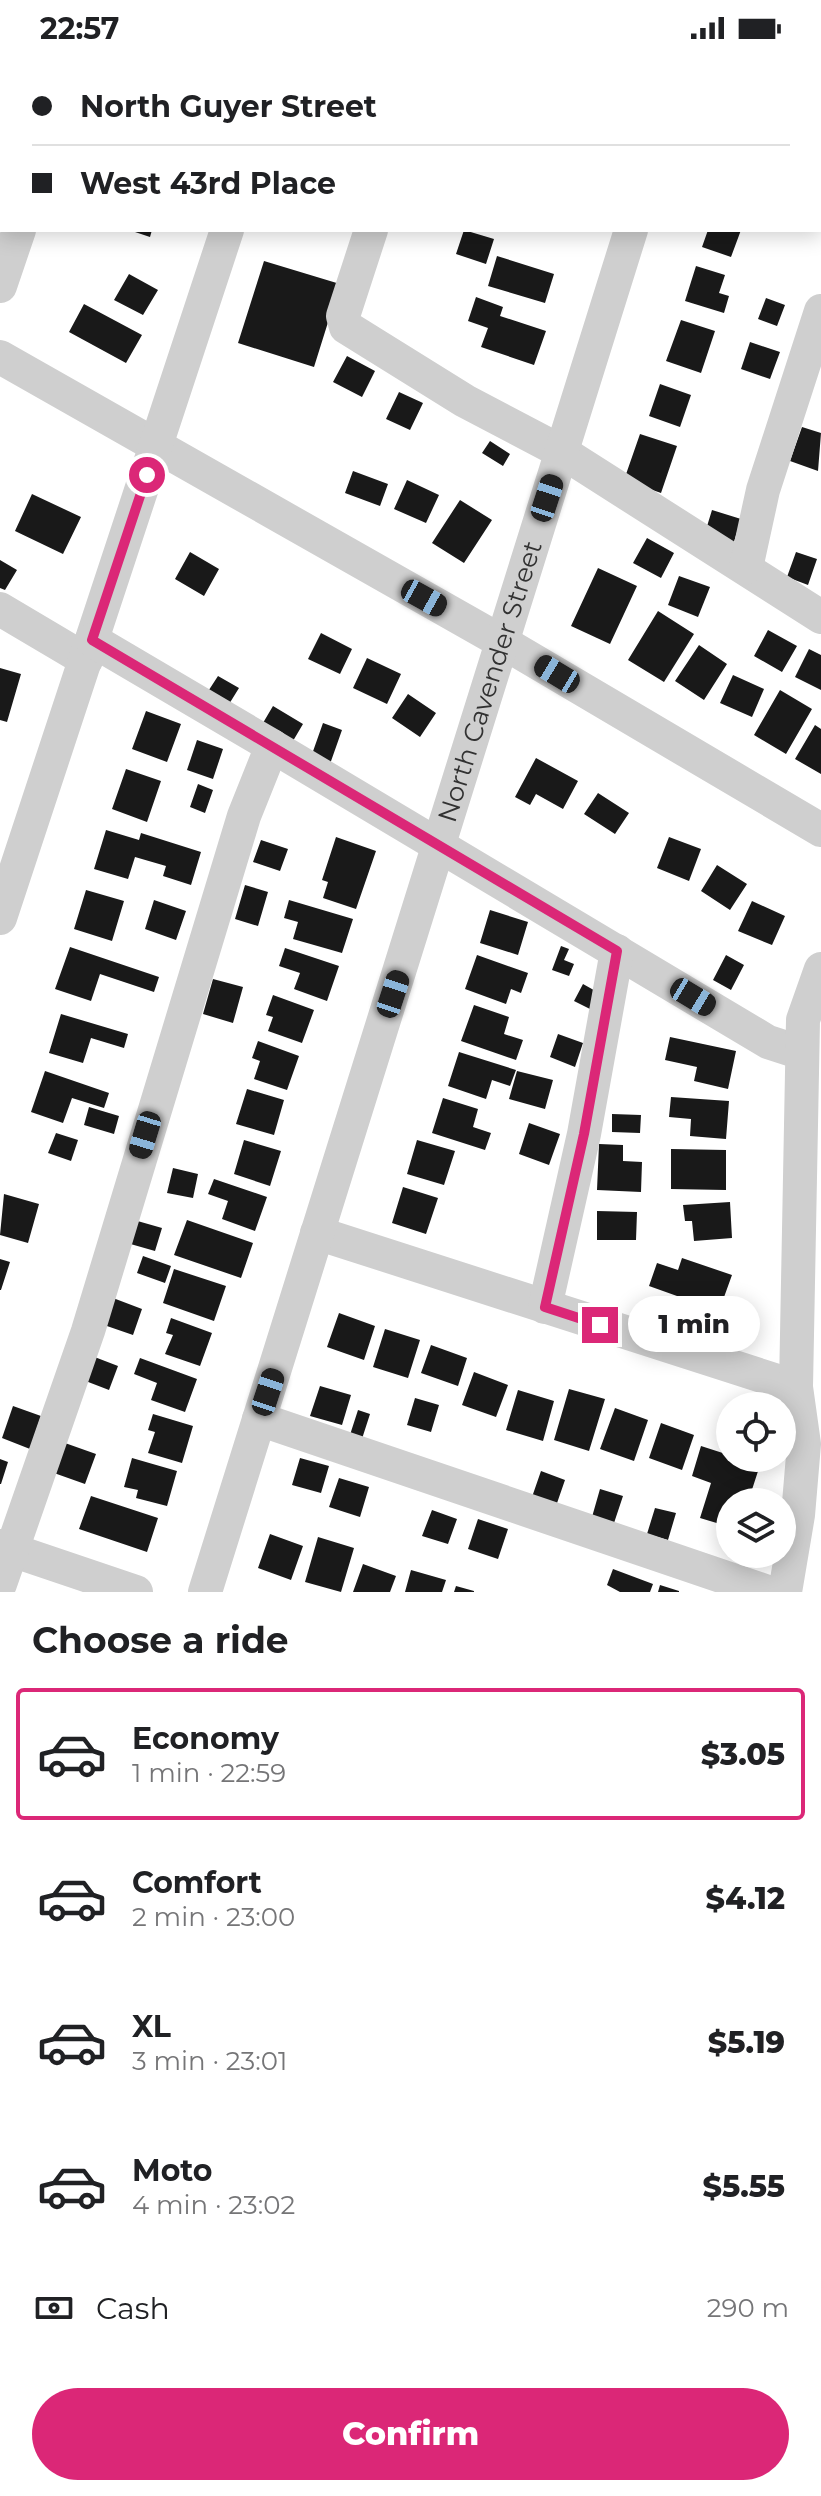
<!DOCTYPE html>
<html lang="en">
<head>
<meta charset="utf-8">
<style>
  body { margin:0; font-family:Montserrat,sans-serif; background:#f6f6f6; color:#202124; height:100vh; display:flex; flex-direction:column; font-size:30px; white-space:nowrap }
  * { box-sizing:border-box; margin:0 }
  p { font-size:26px; color:#757577 }
  .icon { flex:none; width:44px; height:44px; fill:none; stroke:currentColor; stroke-width:2; stroke-linecap:round; stroke-linejoin:round }
  .map { position:relative; height:1536px; overflow:hidden }
  .side { display:flex; flex-direction:column; background:#fff; flex:1 }
  .side>* { flex:none }
  .guide { position:absolute; left:0px; top:0px; width:822px; height:176px; box-shadow:0 4px 20px #0003; display:grid; align-content:center; height:176px; padding:0 32px; background:#fff }
  .fabs { position:absolute; left:716px; top:1336px; display:grid; gap:16px }
  .fabs a { display:grid; place-items:center; width:80px; height:80px; border-radius:50%; background:#fff; box-shadow:0 4px 20px #0003; font-size:40px }
  .end { position:absolute; width:36px; height:36px; margin:-18px; border:10px solid #db2777; background:#fff; box-shadow:0 0 0 4px #fff }
  .from { border-radius:50% }
  .bubble { position:absolute; height:56px; border-radius:28px; background:#fff; box-shadow:0 4px 20px #0003; font-size:26px; font-weight:800; line-height:56px; text-align:center }
  .car { position:absolute; width:24px; height:48px; margin:-24px -12px; border-radius:10px; box-shadow:0 0 6px 2px #0007; background:linear-gradient(#222 24%,#8ab4d8 0 40%,#222 0 76%,#8ab4d8 0 86%,#222 0) }
  .guide b { display:flex; align-items:center; gap:28px; height:76px; font-size:30px }
  .guide b+b { border-top:2px solid #e0e0e0 }
  .guide i { width:20px; height:20px; background:#202124 }
  ul { padding:0; list-style:none }
  li { display:flex; align-items:center; gap:24px; height:132px; margin:0 16px 12px; padding:0 16px; border:4px solid transparent; border-radius:8px }
  li div { flex:1 }
  li b { display:block; font-size:30px }
  li em { font-style:normal; font-weight:800 }
  li.selected { border-color:#db2777 }
  li>.icon { width:72px; height:72px; stroke-width:1.5 }
  h2 { padding:0 32px; font-size:36px; line-height:96px }
  .pay { display:flex; align-items:center; gap:20px; height:88px; padding:0 32px; font-size:30px }
  .pay p { margin-inline-start:auto }
  .button { display:flex; gap:16px; margin-top:auto; padding:16px 32px }
  .button a { flex:1; height:92px; border-radius:48px; background:#db2777; color:#fff; font-size:32px; font-weight:800; line-height:92px; text-align:center }
  .status { display:flex; justify-content:space-between; align-items:center; height:56px; padding:0 40px; background:#fff; direction:ltr }
  .status svg { height:22px; fill:currentColor }
  .map>svg:first-child { display:block }
  .building { fill:#191919 }
  .lines { fill:none; stroke-linecap:round; stroke-linejoin:round }
  .minor { stroke:#cfcfcf; stroke-width:34 }
  .route { stroke:#db2777; stroke-width:10 }
  .labels { text-anchor:middle; dominant-baseline:central; stroke-width:8; stroke-linejoin:round; paint-order:stroke }
  .street-label { font-size:26px; fill:#323232; stroke:#fff }
</style>
</head>
<body>
<div class="status"><b>22:57</b><svg viewBox="0 0 49 12"><path d="M0 12V9h3v3zM5 12V6h3v6zM10 12V3h3v9zM15 12V0h3v12zM26 1h20v11H26zM47 4h2v5h-2z"/></svg></div>
<div class="map">
<svg width="821" height="1536" viewBox="0 0 821 1536">
  <rect width="100%" height="100%" fill="#fff"/>
  <path class="building" d="M 129,174 L 152,174 L 150,181 Z
    M 464,174 L 494,183 L 486,208 L 456,198 Z
    M 708,174 L 741,174 L 731,201 L 702,191 Z
    M 497,200 L 554,218 L 545,247 L 488,230 Z
    M 264,205 L 340,228 L 314,311 L 238,287 Z
    M 696,210 L 725,219 L 719,237 L 729,240 L 724,257 L 685,245 Z
    M 129,218 L 158,234 L 143,259 L 114,244 Z
    M 476,241 L 503,251 L 500,260 L 546,275 L 534,309 L 481,291 L 488,272 L 468,265 Z
    M 766,242 L 785,249 L 777,270 L 758,263 Z
    M 84,248 L 142,279 L 126,307 L 69,276 Z
    M 681,264 L 715,275 L 701,317 L 666,305 Z
    M 750,286 L 780,296 L 770,323 L 741,313 Z
    M 347,300 L 375,315 L 362,341 L 333,326 Z
    M 660,328 L 691,339 L 680,371 L 649,360 Z
    M 399,336 L 423,347 L 410,374 L 386,363 Z
    M 802,371 L 821,377 L 818,415 L 790,405 Z
    M 640,378 L 677,390 L 661,437 L 624,424 Z
    M 490,385 L 510,398 L 503,410 L 482,397 Z
    M 353,415 L 388,428 L 380,450 L 345,437 Z
    M 407,424 L 439,439 L 426,467 L 394,453 Z
    M 32,438 L 81,461 L 63,498 L 15,475 Z
    M 460,444 L 492,464 L 464,507 L 432,487 Z
    M 712,454 L 741,463 L 733,489 L 704,480 Z
    M 647,482 L 674,497 L 661,522 L 633,507 Z
    M 190,496 L 219,513 L 204,540 L 175,523 Z
    M 796,496 L 817,503 L 808,529 L 787,521 Z
    M 0,504 L 17,514 L 5,534 L 0,532 Z
    M 598,512 L 637,530 L 610,588 L 571,570 Z
    M 679,520 L 710,531 L 698,561 L 668,549 Z
    M 658,555 L 694,578 L 664,626 L 628,604 Z
    M 768,574 L 797,590 L 782,616 L 754,600 Z
    M 321,577 L 352,593 L 340,618 L 308,603 Z
    M 699,589 L 727,608 L 704,644 L 675,625 Z
    M 809,593 L 821,599 L 821,634 L 795,621 Z
    M 367,602 L 401,618 L 387,648 L 353,632 Z
    M 0,612 L 21,618 L 7,666 L 0,664 Z
    M 733,619 L 764,633 L 752,661 L 720,647 Z
    M 218,620 L 239,632 L 226,653 L 205,640 Z
    M 780,634 L 812,653 L 786,698 L 754,679 Z
    M 408,638 L 436,657 L 420,681 L 392,662 Z
    M 273,650 L 303,668 L 290,690 L 260,672 Z
    M 146,655 L 181,668 L 167,706 L 132,693 Z
    M 323,667 L 342,674 L 330,708 L 311,701 Z
    M 815,669 L 821,673 L 821,718 L 795,703 Z
    M 197,684 L 223,693 L 213,723 L 187,714 Z
    M 536,702 L 578,725 L 563,753 L 536,738 L 530,749 L 515,741 Z
    M 126,713 L 161,725 L 147,766 L 112,753 Z
    M 198,728 L 213,734 L 205,757 L 190,751 Z
    M 598,737 L 629,757 L 615,778 L 584,758 Z
    M 106,774 L 139,784 L 141,777 L 201,796 L 191,829 L 163,820 L 166,810 L 135,801 L 128,823 L 94,813 Z
    M 336,781 L 376,795 L 356,853 L 323,842 L 328,826 L 322,824 Z
    M 669,781 L 701,793 L 689,825 L 657,812 Z
    M 261,784 L 288,793 L 280,815 L 253,806 Z
    M 717,809 L 747,828 L 730,854 L 701,835 Z
    M 245,829 L 268,836 L 258,870 L 235,863 Z
    M 86,834 L 124,845 L 112,885 L 74,873 Z
    M 154,844 L 186,855 L 176,884 L 145,873 Z
    M 289,844 L 353,863 L 342,897 L 293,883 L 298,866 L 284,862 Z
    M 752,845 L 785,860 L 772,889 L 738,875 Z
    M 490,854 L 528,866 L 518,899 L 480,887 Z
    M 561,890 L 569,893 L 564,904 L 574,908 L 569,920 L 552,914 Z
    M 70,891 L 159,921 L 154,936 L 100,918 L 91,945 L 55,933 Z
    M 285,892 L 339,910 L 327,945 L 294,933 L 300,917 L 279,910 Z
    M 477,899 L 528,917 L 521,937 L 511,933 L 506,948 L 465,933 Z
    M 726,899 L 744,909 L 731,934 L 713,924 Z
    M 213,923 L 243,931 L 233,967 L 203,958 Z
    M 583,928 L 608,942 L 600,958 L 574,945 Z
    M 273,939 L 314,954 L 302,987 L 268,975 L 273,961 L 266,959 Z
    M 474,949 L 509,961 L 504,978 L 523,984 L 516,1004 L 461,985 Z
    M 61,958 L 128,978 L 124,992 L 91,982 L 83,1007 L 49,997 Z
    M 558,978 L 583,987 L 575,1011 L 550,1001 Z
    M 670,981 L 736,995 L 728,1033 L 694,1025 L 697,1011 L 665,1004 Z
    M 258,985 L 299,1000 L 287,1034 L 254,1023 L 260,1005 L 252,1002 Z
    M 459,996 L 516,1014 L 510,1030 L 492,1024 L 486,1043 L 448,1030 Z
    M 45,1015 L 109,1037 L 104,1052 L 72,1042 L 63,1067 L 31,1056 Z
    M 517,1015 L 553,1024 L 545,1053 L 509,1043 Z
    M 247,1033 L 284,1044 L 274,1079 L 236,1068 Z
    M 671,1041 L 729,1045 L 726,1083 L 690,1080 L 691,1063 L 669,1061 Z
    M 443,1042 L 478,1053 L 473,1071 L 491,1077 L 485,1094 L 432,1077 Z
    M 89,1051 L 119,1060 L 114,1078 L 84,1069 Z
    M 612,1058 L 641,1059 L 640,1077 L 612,1076 Z
    M 529,1067 L 560,1078 L 549,1109 L 519,1098 Z
    M 56,1077 L 78,1084 L 71,1105 L 48,1097 Z
    M 244,1084 L 281,1095 L 270,1130 L 234,1118 Z
    M 417,1084 L 455,1095 L 444,1129 L 407,1118 Z
    M 599,1088 L 623,1089 L 623,1105 L 642,1106 L 641,1136 L 597,1134 Z
    M 671,1093 L 726,1094 L 726,1134 L 671,1133 Z
    M 173,1112 L 198,1118 L 193,1142 L 167,1137 Z
    M 214,1123 L 267,1141 L 255,1175 L 222,1163 L 228,1145 L 208,1138 Z
    M 403,1131 L 438,1142 L 426,1178 L 392,1167 Z
    M 4,1138 L 39,1148 L 28,1187 L 0,1179 Z
    M 730,1146 L 732,1182 L 694,1185 L 692,1165 L 685,1165 L 683,1149 Z
    M 597,1155 L 637,1156 L 636,1184 L 597,1184 Z
    M 134,1164 L 162,1172 L 155,1195 L 127,1187 Z
    M 187,1164 L 253,1187 L 241,1222 L 174,1199 Z
    M 143,1200 L 171,1210 L 165,1227 L 137,1217 Z
    M 682,1202 L 732,1219 L 719,1255 L 649,1230 L 657,1207 L 678,1214 Z
    M 0,1203 L 10,1206 L 1,1234 L 0,1234 Z
    M 174,1213 L 226,1230 L 214,1265 L 163,1247 Z
    M 113,1242 L 142,1253 L 133,1279 L 104,1269 Z
    M 339,1257 L 375,1270 L 364,1304 L 327,1291 Z
    M 171,1262 L 212,1277 L 200,1310 L 165,1298 L 173,1279 L 166,1277 Z
    M 385,1273 L 420,1284 L 408,1322 L 373,1311 Z
    M 431,1289 L 467,1302 L 458,1330 L 421,1317 Z
    M 92,1300 L 118,1310 L 109,1334 L 83,1324 Z
    M 140,1302 L 197,1323 L 185,1356 L 151,1344 L 157,1327 L 134,1318 Z
    M 474,1316 L 508,1329 L 496,1361 L 462,1349 Z
    M 320,1330 L 351,1339 L 342,1369 L 310,1360 Z
    M 569,1333 L 605,1343 L 589,1395 L 554,1384 Z
    M 518,1334 L 554,1345 L 543,1385 L 506,1374 Z
    M 415,1342 L 439,1349 L 431,1376 L 407,1369 Z
    M 13,1350 L 41,1360 L 30,1393 L 2,1382 Z
    M 615,1352 L 648,1364 L 634,1405 L 600,1393 Z
    M 358,1354 L 370,1358 L 360,1389 L 348,1385 Z
    M 153,1358 L 193,1370 L 182,1407 L 148,1397 L 155,1376 L 148,1374 Z
    M 661,1367 L 694,1379 L 682,1414 L 649,1402 Z
    M 65,1387 L 96,1398 L 85,1428 L 54,1417 Z
    M 701,1390 L 760,1409 L 748,1446 L 730,1446 L 730,1471 L 700,1462 L 711,1427 L 692,1420 Z
    M 132,1402 L 177,1415 L 167,1450 L 136,1442 L 138,1434 L 124,1431 Z
    M 300,1402 L 329,1410 L 321,1437 L 292,1429 Z
    M 0,1403 L 8,1406 L 1,1428 L 0,1428 Z
    M 541,1415 L 565,1424 L 556,1450 L 532,1441 Z
    M 339,1422 L 369,1431 L 360,1461 L 329,1451 Z
    M 600,1433 L 623,1440 L 614,1467 L 592,1461 Z
    M 91,1440 L 158,1462 L 147,1496 L 79,1473 Z
    M 655,1452 L 676,1457 L 668,1484 L 647,1478 Z
    M 432,1454 L 457,1463 L 448,1488 L 422,1480 Z
    M 478,1463 L 508,1473 L 498,1503 L 468,1493 Z
    M 270,1478 L 303,1490 L 291,1524 L 258,1512 Z
    M 318,1481 L 354,1492 L 341,1536 L 305,1526 Z
    M 363,1508 L 396,1520 L 390,1536 L 353,1536 Z
    M 613,1513 L 653,1528 L 650,1536 L 620,1536 L 607,1529 Z
    M 411,1514 L 446,1524 L 442,1536 L 405,1536 Z
    M 660,1529 L 679,1535 L 679,1536 L 658,1536 Z
    M 456,1530 L 474,1535 L 474,1536 L 454,1536 Z"/>
  <g class="lines">
    <g class="minor">
      <path d="M 612,0 L 617,2"/>
      <path d="M 76,2 L 77,0"/>
      <path d="M 283,2 L 283,0"/>
      <path d="M 426,2 L 427,0"/>
      <path d="M 684,2 L 685,0"/>
      <path d="M 820,71 L 821,72"/>
      <path d="M 371,174 L 343,260 L 346,271 L 465,345 L 562,396 L 821,561"/>
      <path d="M 0,230 L 19,174"/>
      <path d="M 0,301 L 504,587 L 821,774"/>
      <path d="M 746,512 L 763,434 L 821,255"/>
      <path d="M 0,553 L 86,604"/>
      <path d="M 272,690 L 768,986 L 802,997"/>
      <path d="M 0,862 L 227,174"/>
      <path d="M 317,1177 L 796,1331"/>
      <path d="M 545,1251 L 584,1078 L 617,895"/>
      <path d="M 259,1363 L 768,1536"/>
      <path d="M 0,1490 L 136,1536"/>
      <path d="M 0,1528 L 88,1275 L 244,760 L 272,690 L 92,584"/>
      <path id="s1" d="M 205,1536 L 631,174"/>
      <path d="M 785,1536 L 798,1459 L 804,1388 L 796,1331 L 803,964 L 821,913"/>
    </g>
  </g>
  <g class="lines">
    <path class="route" d="M 147,419 L 92,584 L 617,895 L 584,1078 L 545,1251 L 600,1269"/>
  </g>
  <g class="labels">
    <g class="street-label">
      <text stroke="none"><textPath href="#s1" startOffset="954">North Cavender Street</textPath></text>
    </g>
  </g>
</svg>
<div class="fabs">
<a><svg class="icon" aria-label="locate" viewBox="0 0 24 24"><circle cx="12" cy="12" r="6"/><path d="M12 2v4M12 18v4M2 12h4M18 12h4"/></svg></a>
<a><svg class="icon" aria-label="layers" viewBox="0 0 24 24"><path d="M12 4l9 5-9 5-9-5zM3 14l9 5 9-5"/></svg></a>
</div>
<i class="end from" style="left:147px;top:419px"></i>
<i class="end" style="left:600px;top:1269px"></i>
<div class="bubble" style="left:628px;top:1240px;width:132px">1 min</div>
<i class="car" style="left:547px;top:442px;rotate:18deg"></i>
<i class="car" style="left:424px;top:542px;rotate:119deg"></i>
<i class="car" style="left:557px;top:618px;rotate:301deg"></i>
<i class="car" style="left:393px;top:938px;rotate:18deg"></i>
<i class="car" style="left:693px;top:941px;rotate:121deg"></i>
<i class="car" style="left:145px;top:1079px;rotate:197deg"></i>
<i class="car" style="left:268px;top:1336px;rotate:18deg"></i>
<div class="guide">
<b><i class="from"></i>North Guyer Street</b>
<b><i></i>West 43rd Place</b>
</div>
</div>
<section class="side">
<h2>Choose a ride</h2>
<ul>
<li class="selected"><svg class="icon" aria-label="car" viewBox="0 0 24 24"><path d="M5 17H2v-5l4-1 3-4h7l3 4 3 1v5h-3M9 17h6M6 11h13"/><circle cx="7" cy="17" r="2"/><circle cx="17" cy="17" r="2"/></svg><div><b>Economy</b><p>1 min · 22:59</p></div><em>$3.05</em></li>
<li><svg class="icon" aria-label="car" viewBox="0 0 24 24"><path d="M5 17H2v-5l4-1 3-4h7l3 4 3 1v5h-3M9 17h6M6 11h13"/><circle cx="7" cy="17" r="2"/><circle cx="17" cy="17" r="2"/></svg><div><b>Comfort</b><p>2 min · 23:00</p></div><em>$4.12</em></li>
<li><svg class="icon" aria-label="car" viewBox="0 0 24 24"><path d="M5 17H2v-5l4-1 3-4h7l3 4 3 1v5h-3M9 17h6M6 11h13"/><circle cx="7" cy="17" r="2"/><circle cx="17" cy="17" r="2"/></svg><div><b>XL</b><p>3 min · 23:01</p></div><em>$5.19</em></li>
<li><svg class="icon" aria-label="car" viewBox="0 0 24 24"><path d="M5 17H2v-5l4-1 3-4h7l3 4 3 1v5h-3M9 17h6M6 11h13"/><circle cx="7" cy="17" r="2"/><circle cx="17" cy="17" r="2"/></svg><div><b>Moto</b><p>4 min · 23:02</p></div><em>$5.55</em></li>
</ul>
<div class="pay"><svg class="icon" aria-label="cash" viewBox="0 0 24 24"><path d="M3 7h18v10H3z"/><circle cx="12" cy="12" r="2"/></svg>Cash<p>290 m</p></div>
<div class="button"><a>Confirm</a></div>
</section>
</body>
</html>
